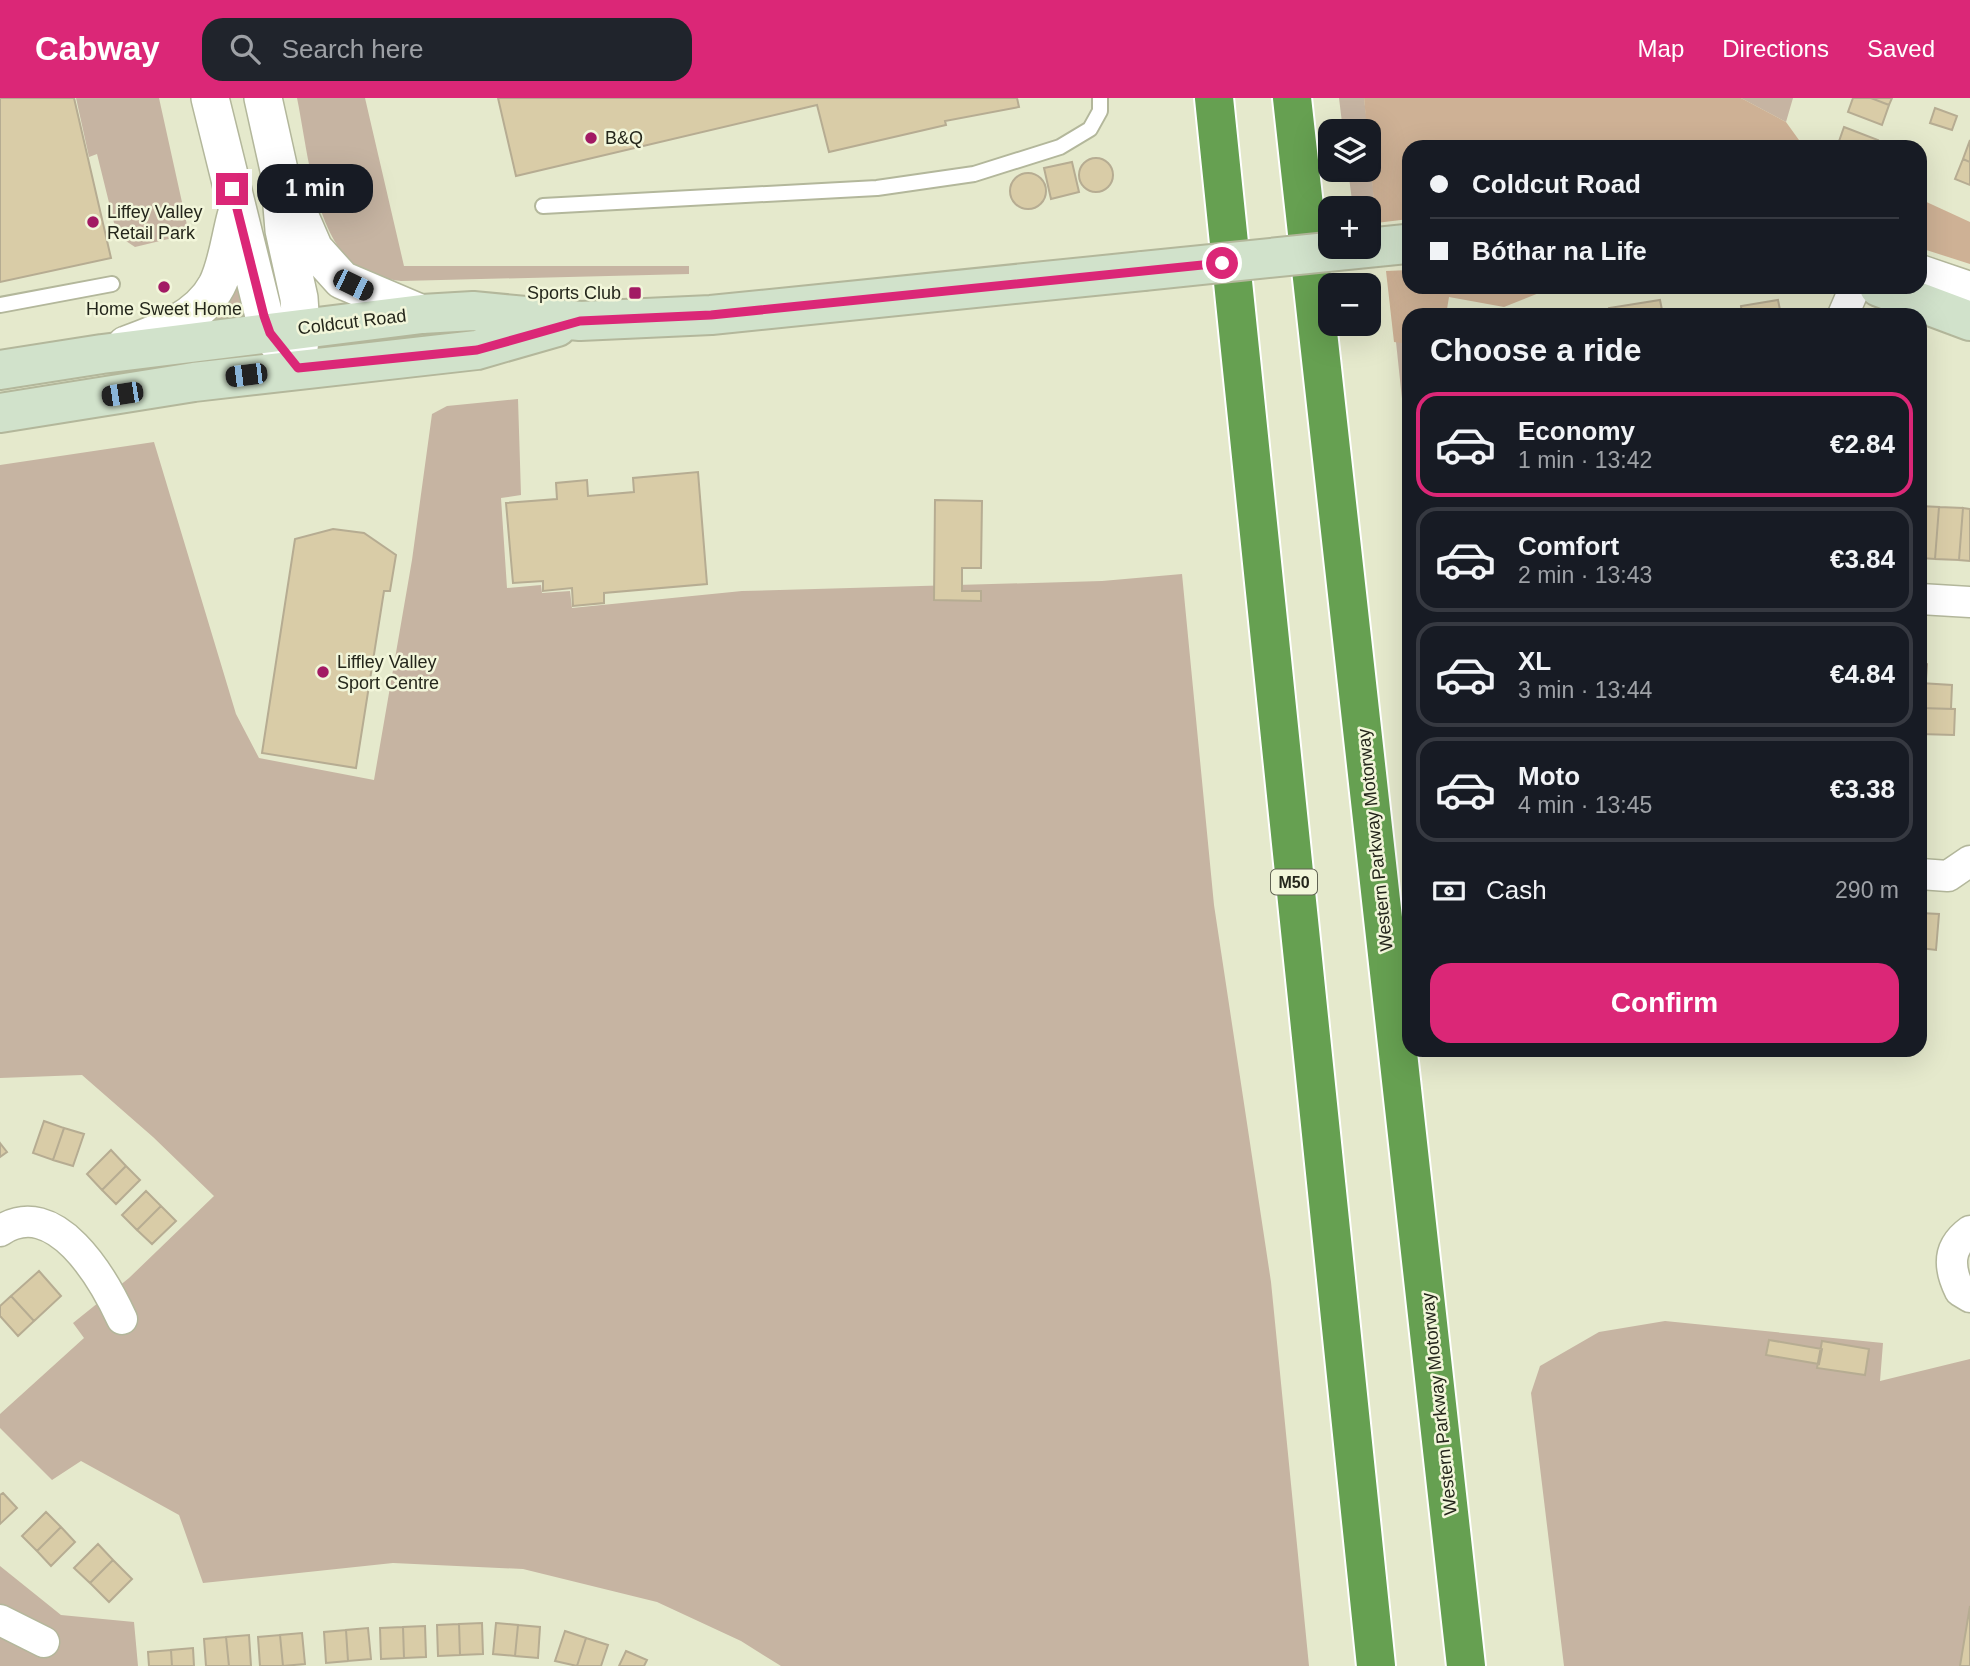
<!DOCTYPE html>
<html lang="en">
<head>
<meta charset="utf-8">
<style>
  body { margin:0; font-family:Helvetica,sans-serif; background:#20242c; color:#f1f3f6; height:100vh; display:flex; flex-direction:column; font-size:26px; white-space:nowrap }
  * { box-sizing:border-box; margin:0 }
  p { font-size:23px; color:#9ea1a6 }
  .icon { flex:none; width:38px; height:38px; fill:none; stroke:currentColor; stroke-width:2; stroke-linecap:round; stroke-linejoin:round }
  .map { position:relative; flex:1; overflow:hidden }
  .panel { position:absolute; left:1402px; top:210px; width:525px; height:749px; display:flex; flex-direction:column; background:#171b24; border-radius:21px; box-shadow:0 7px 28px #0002 }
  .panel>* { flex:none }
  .banner { position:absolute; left:1402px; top:42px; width:525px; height:154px; border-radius:21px; box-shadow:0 7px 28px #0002; display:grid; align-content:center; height:154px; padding:0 28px; background:#171b24 }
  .buttons { position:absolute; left:1318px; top:21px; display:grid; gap:14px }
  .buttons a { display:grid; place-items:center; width:63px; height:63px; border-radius:14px; background:#171b24; box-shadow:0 7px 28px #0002; font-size:35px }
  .end { position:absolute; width:32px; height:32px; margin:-16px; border:9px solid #db2777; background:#fff; box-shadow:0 0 0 4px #fff }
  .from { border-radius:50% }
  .bubble { position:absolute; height:49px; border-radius:21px; background:#171b24; box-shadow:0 7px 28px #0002; font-size:23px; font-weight:700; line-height:49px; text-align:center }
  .car { position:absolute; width:21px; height:42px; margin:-21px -10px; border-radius:9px; box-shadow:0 0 5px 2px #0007; background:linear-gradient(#222 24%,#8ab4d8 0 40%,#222 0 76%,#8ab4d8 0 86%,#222 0) }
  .banner b { display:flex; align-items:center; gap:24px; height:66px; font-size:26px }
  .banner b+b { border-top:2px solid #363941 }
  .banner i { width:18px; height:18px; background:#f1f3f6 }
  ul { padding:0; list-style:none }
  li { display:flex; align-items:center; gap:21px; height:105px; margin:0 14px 10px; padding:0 14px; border:4px solid #363941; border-radius:21px }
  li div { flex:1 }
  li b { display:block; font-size:26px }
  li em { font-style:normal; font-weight:700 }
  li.selected { border-color:#db2777 }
  li>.icon { width:63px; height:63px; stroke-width:1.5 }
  h2 { padding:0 28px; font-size:32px; line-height:84px }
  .pay { display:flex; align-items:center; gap:18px; height:77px; padding:0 28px; font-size:26px }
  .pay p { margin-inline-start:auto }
  .action { display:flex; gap:14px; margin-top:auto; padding:14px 28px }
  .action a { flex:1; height:80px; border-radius:21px; background:#db2777; color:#fff; font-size:28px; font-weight:700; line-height:80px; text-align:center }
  header { display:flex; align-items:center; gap:42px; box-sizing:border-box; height:98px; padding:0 35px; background:#db2777; color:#fff }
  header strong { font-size:33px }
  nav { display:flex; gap:38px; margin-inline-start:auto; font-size:24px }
  .search { width:490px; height:63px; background:#20242c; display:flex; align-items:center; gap:18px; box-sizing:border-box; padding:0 24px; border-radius:21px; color:#9ea1a6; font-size:26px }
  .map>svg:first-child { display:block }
  .green { fill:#c6b4a2 }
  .forest { fill:#ceb195 }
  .building { fill:#d9cca7; stroke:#b6ac92; stroke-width:2 }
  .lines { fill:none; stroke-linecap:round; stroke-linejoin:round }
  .service-casing { stroke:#b3b79b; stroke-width:18 }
  .minor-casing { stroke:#b3b79b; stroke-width:33 }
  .tertiary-casing { stroke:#b3b79b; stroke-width:40 }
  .secondary-casing { stroke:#b3b79b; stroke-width:42 }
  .motorway-casing { stroke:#fff; stroke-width:42 }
  .service { stroke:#fff; stroke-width:14 }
  .minor { stroke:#fff; stroke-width:30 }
  .tertiary { stroke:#fff; stroke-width:37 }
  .secondary { stroke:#d1e2cb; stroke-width:38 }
  .motorway { stroke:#66a051; stroke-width:38 }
  .secondary-bridge-casing { stroke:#b3b79b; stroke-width:42; stroke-linecap:butt }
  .secondary-bridge { stroke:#d1e2cb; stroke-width:38 }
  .route { stroke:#db2777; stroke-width:9 }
  .poi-dot { fill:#a21a64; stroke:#f2f6da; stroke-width:2.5 }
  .labels { text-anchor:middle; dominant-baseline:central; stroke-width:5; stroke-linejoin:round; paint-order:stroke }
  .shield { fill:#f2f6da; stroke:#626454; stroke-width:2 }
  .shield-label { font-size:16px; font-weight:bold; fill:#24261b }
  .poi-label { font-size:18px; fill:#24261b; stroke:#f2f6da; text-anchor:start }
  .street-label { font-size:18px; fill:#24261b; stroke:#f2f6da }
</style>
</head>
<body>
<header>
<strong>Cabway</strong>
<div class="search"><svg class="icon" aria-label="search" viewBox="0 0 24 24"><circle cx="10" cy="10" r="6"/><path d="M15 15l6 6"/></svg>Search here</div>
<nav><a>Map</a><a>Directions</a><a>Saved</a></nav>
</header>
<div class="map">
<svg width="1970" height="1568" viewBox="0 0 1970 1568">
  <rect width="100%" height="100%" fill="#e5e9cc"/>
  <path class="green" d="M 76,0 L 159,0 L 189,136 L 135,149 L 117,137 L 97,56 L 89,59 Z
    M 297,0 L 365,0 L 404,168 L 689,168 L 689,176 L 401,183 C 385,181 368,177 355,167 C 314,136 307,48 297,0 Z
    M 1339,0 L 1364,0 L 1368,33 L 1343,33 Z
    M 1741,0 L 1793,0 L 1786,24 Z
    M 1369,43 L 1376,125 L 1369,127 L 1368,110 L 1353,110 L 1348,72 L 1368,72 Z
    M 241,165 L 252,228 L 190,235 Z
    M 1409,243 L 1409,367 L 1396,244 Z
    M 518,301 L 521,397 L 501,400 L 507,490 L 541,487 L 542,495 L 570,493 L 572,510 L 742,493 L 1102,483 L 1182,476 L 1214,807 L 1271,1184 L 1309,1568 L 781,1568 L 741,1543 L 657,1504 L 523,1471 L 393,1465 L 203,1485 L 179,1417 L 81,1363 L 52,1382 L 0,1330 L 0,1316 L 84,1240 L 73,1225 L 129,1180 L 214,1098 L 153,1039 L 82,977 L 0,980 L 0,367 L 154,344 L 236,616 L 259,660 L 374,682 L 412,462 L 432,316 L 447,308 Z
    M 1665,1223 L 1883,1245 L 1880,1283 L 1970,1261 L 1970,1568 L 1564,1568 L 1531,1295 L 1540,1268 L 1599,1234 Z
    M 0,1468 L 61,1517 L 134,1524 L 138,1568 L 0,1568 Z"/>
  <path class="forest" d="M 1364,0 L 1741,0 L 1786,24 L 1804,49 L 1409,49 L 1409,121 L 1376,125 Z
    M 1920,101 L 1970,124 L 1970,166 L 1920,150 Z
    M 1409,172 L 1409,189 L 1570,189 L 1549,191 L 1504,209 L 1449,199 L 1446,217 L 1409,217 L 1409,246 L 1394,244 L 1386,173 Z"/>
  <path class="building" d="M 0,0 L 74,0 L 111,160 L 0,184 Z
    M 498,0 L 1017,0 L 1019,9 L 945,23 L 946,27 L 829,54 L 817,7 L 516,78 Z
    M 1853,0 L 1871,0 L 1889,7 L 1882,27 L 1848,14 Z
    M 1871,0 L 1892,0 L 1889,7 Z
    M 1935,10 L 1957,18 L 1952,32 L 1930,25 Z
    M 1844,29 L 1878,42 L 1876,49 L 1837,49 Z
    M 1970,42 L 1970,64 L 1963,61 Z
    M1079 77a17 17 0 1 1 34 0a17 17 0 1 1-34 0Z
    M 1963,61 L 1970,64 L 1970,87 L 1955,81 Z
    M 1072,64 L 1079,94 L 1051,101 L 1044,70 Z
    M1010 93a18 18 0 1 1 36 0a18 18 0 1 1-36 0Z
    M 1660,202 L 1663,217 L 1610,217 L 1609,210 Z
    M 1778,202 L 1781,217 L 1742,217 L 1741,208 Z
    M 698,374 L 707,486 L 604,495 L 604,505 L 573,508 L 572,490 L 543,493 L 543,483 L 513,485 L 506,405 L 557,401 L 556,385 L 587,382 L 588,398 L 634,394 L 633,380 Z
    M 935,402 L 982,403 L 981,470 L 962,470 L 962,493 L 981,493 L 981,503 L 934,502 Z
    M 1920,408 L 1939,409 L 1935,461 L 1920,460 Z
    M 1939,409 L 1963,410 L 1959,462 L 1935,461 Z
    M 1963,410 L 1970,411 L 1970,463 L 1959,462 Z
    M 333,431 L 364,435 L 396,457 L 390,493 L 384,493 L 356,670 L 262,655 L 295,441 Z
    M 1920,565 L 1927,566 L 1926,581 L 1920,581 Z
    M 1920,585 L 1952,587 L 1951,611 L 1920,610 Z
    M 1920,610 L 1955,611 L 1954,637 L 1920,636 Z
    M 1920,815 L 1939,816 L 1936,852 L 1920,850 Z
    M 44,1023 L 64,1030 L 53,1062 L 33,1055 Z
    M 64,1030 L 84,1036 L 73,1068 L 53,1062 Z
    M 0,1045 L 7,1054 L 0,1059 Z
    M 111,1052 L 126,1068 L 102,1092 L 87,1076 Z
    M 126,1068 L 140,1082 L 116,1106 L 102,1092 Z
    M 146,1093 L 161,1108 L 137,1132 L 122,1117 Z
    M 161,1108 L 176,1123 L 152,1146 L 137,1132 Z
    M 39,1173 L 61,1198 L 34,1223 L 11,1198 Z
    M 11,1198 L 34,1223 L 18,1238 L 0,1218 L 0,1208 Z
    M 1769,1242 L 1822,1251 L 1819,1266 L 1766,1257 Z
    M 1822,1243 L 1869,1251 L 1865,1277 L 1817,1270 Z
    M 3,1395 L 17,1410 L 0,1426 L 0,1397 Z
    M 46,1414 L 61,1429 L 37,1453 L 22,1438 Z
    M 61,1429 L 75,1444 L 51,1468 L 37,1453 Z
    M 98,1446 L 113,1462 L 90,1485 L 74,1470 Z
    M 113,1462 L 132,1481 L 109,1504 L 90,1485 Z
    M 1970,1508 L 1970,1568 L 1960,1568 Z
    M 482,1525 L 483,1556 L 460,1557 L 459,1526 Z
    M 496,1525 L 518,1527 L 515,1558 L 493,1556 Z
    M 459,1526 L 460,1557 L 438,1558 L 437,1527 Z
    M 518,1527 L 540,1529 L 538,1560 L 515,1558 Z
    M 425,1528 L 426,1559 L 404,1560 L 403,1529 Z
    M 403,1529 L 404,1560 L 381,1561 L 380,1530 Z
    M 368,1530 L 371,1561 L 348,1563 L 346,1532 Z
    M 346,1532 L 348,1563 L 326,1565 L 324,1534 Z
    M 565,1533 L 586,1540 L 577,1568 L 555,1563 Z
    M 302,1535 L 305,1566 L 283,1568 L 280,1537 Z
    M 249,1537 L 251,1568 L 229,1568 L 226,1539 Z
    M 280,1537 L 283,1568 L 260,1568 L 258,1539 Z
    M 226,1539 L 229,1568 L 206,1568 L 204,1541 Z
    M 586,1540 L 608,1547 L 601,1568 L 577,1568 Z
    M 193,1550 L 194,1568 L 172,1568 L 171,1552 Z
    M 171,1552 L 172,1568 L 149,1568 L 148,1554 Z
    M 626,1553 L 647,1562 L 644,1568 L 619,1568 Z"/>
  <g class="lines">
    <defs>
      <path id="service" d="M 543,108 L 877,90 L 974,76 L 1060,49 L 1090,31 L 1100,13 L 1100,0
        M 0,207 L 112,186"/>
      <path id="minor" d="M 1920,172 L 1970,189
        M 1843,217 L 1855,189
        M 1920,501 L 1970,504
        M 1920,776 L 1948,778 L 1970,763
        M 0,1133 C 55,1096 103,1180 122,1221
        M 1970,1133 C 1948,1149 1948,1169 1960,1193 L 1970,1199
        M 0,1522 L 44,1544"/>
      <path id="tertiary" d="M 210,0 L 264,218 L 270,235 L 297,270
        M 263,0 L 279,72 L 284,132 L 299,200 L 301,230 L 298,261
        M 294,105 L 314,151 L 342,182 L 422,216
        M 126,247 C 159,235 199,221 217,187 C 227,167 230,140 236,118"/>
      <path id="secondary" d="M 1879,189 L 1970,223
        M 0,272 L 102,256 L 422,216 L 473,213 L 580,223 L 711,217 L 1143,173
        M 0,315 L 194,284 L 477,252 L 557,229"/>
      <path id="motorway" d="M 1214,0 L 1376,1568
        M 1292,0 L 1466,1568"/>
    </defs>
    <use href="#service" class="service-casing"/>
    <use href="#minor" class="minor-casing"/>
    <use href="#tertiary" class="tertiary-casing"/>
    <use href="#secondary" class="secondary-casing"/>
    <use href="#motorway" class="motorway-casing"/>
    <use href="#service" class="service"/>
    <use href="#minor" class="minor"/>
    <use href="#tertiary" class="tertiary"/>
    <use href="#secondary" class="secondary"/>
    <use href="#motorway" class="motorway"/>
    <defs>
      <path id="secondary-bridge" d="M 1143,173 L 1406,146"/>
    </defs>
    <use href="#secondary-bridge" class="secondary-bridge-casing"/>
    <use href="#secondary-bridge" class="secondary-bridge"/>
  </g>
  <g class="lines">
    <path class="route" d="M 232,91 L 264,218 L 270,235 L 298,270 L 477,252 L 580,223 L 711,217 L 1222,165"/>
  </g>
  <g class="poi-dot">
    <circle cx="591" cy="40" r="7"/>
    <circle cx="93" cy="124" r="7"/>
    <circle cx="164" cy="189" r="7"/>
    <rect x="628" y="188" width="14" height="14" rx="3.5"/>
    <circle cx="323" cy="574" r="7"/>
  </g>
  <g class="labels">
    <rect class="shield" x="1271" y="771.5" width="46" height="25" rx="5"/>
    <g class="shield-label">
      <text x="1294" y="784">M50</text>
    </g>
    <g class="poi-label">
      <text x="605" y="40">B&amp;Q</text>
      <text x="107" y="114">Liffey Valley<tspan x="107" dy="21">Retail Park</tspan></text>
      <text x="621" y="195" text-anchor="end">Sports Club</text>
      <text x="164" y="211" text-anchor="middle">Home Sweet Home</text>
      <text x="337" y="564">Liffley Valley<tspan x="337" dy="21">Sport Centre</tspan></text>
    </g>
    <g class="street-label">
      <text transform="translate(352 224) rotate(-7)">Coldcut Road</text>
      <text transform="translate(1375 742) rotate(-96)">Western Parkway Motorway</text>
      <text transform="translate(1439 1306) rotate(-96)">Western Parkway Motorway</text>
    </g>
  </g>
</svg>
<div class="buttons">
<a><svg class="icon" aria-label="layers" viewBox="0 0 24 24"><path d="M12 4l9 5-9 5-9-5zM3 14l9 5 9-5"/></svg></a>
<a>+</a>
<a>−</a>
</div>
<i class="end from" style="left:1222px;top:165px"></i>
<i class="end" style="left:232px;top:91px"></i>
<div class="bubble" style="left:257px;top:66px;width:116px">1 min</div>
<i class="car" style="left:353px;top:187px;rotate:116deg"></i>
<i class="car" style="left:246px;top:277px;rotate:263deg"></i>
<i class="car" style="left:122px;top:296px;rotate:261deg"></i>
<div class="banner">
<b><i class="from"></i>Coldcut Road</b>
<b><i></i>Bóthar na Life</b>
</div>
<section class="panel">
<h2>Choose a ride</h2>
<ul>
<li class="selected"><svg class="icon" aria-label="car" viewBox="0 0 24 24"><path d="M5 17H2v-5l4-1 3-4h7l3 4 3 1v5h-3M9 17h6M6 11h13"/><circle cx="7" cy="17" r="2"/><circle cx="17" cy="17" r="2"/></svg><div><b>Economy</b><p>1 min · 13:42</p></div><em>€2.84</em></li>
<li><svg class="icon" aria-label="car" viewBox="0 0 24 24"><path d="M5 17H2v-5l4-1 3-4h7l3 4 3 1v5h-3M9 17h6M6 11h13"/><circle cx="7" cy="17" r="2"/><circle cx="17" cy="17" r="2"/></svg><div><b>Comfort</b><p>2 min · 13:43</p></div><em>€3.84</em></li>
<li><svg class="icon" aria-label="car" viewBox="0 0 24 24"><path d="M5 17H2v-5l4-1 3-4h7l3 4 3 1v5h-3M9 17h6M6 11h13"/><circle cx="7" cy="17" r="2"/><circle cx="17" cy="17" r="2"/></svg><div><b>XL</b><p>3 min · 13:44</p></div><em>€4.84</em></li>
<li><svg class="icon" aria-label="car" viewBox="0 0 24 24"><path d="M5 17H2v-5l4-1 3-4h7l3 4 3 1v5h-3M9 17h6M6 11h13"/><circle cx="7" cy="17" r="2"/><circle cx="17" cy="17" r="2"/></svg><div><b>Moto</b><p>4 min · 13:45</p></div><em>€3.38</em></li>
</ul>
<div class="pay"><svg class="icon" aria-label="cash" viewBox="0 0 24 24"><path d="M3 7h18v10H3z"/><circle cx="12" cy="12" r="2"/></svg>Cash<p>290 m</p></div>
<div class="action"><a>Confirm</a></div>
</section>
</div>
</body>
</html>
